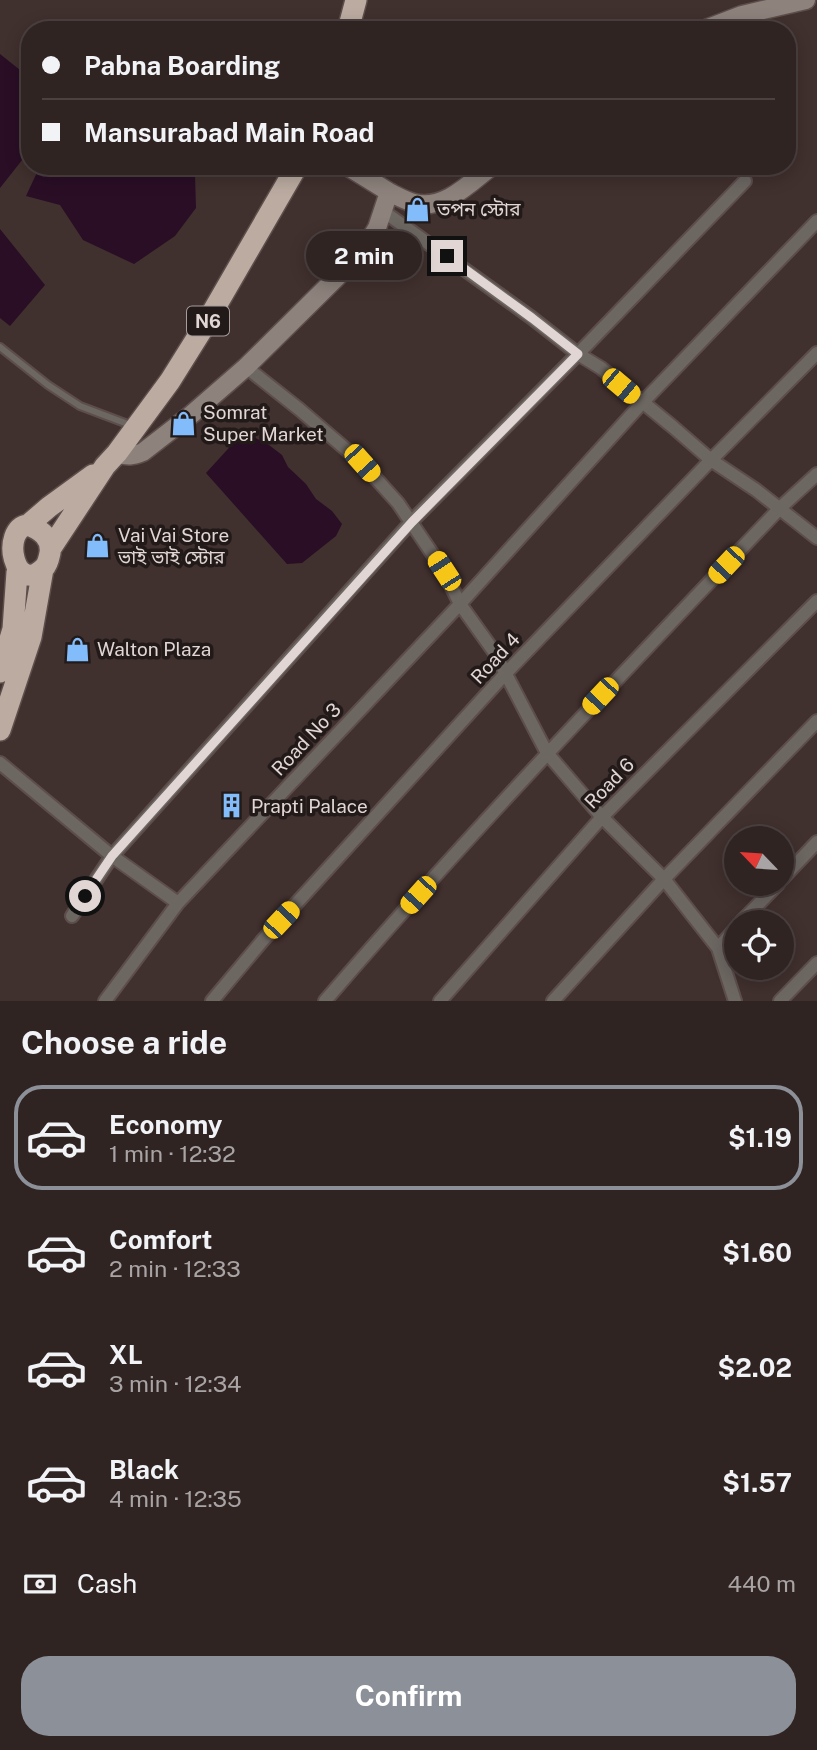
<!DOCTYPE html>
<html lang="en">
<head>
<meta charset="utf-8">
<style>
  body { margin:0; font-family:"Public Sans","Noto Sans Bengali",sans-serif; background:#382c2a; color:#f1f3f6; height:100vh; display:flex; flex-direction:column; font-size:26px; white-space:nowrap }
  * { box-sizing:border-box; margin:0 }
  p { font-size:23px; color:#a8a4a5 }
  .icon { flex:none; width:38px; height:38px; fill:none; stroke:currentColor; stroke-width:2; stroke-linecap:round; stroke-linejoin:round }
  .map { position:relative; height:1001px; overflow:hidden }
  .drawer { display:flex; flex-direction:column; background:#302422; flex:1 }
  .drawer>* { flex:none }
  .top-card { position:absolute; left:21px; top:21px; width:775px; height:154px; border-radius:28px; box-shadow:0 4px 18px #0003,0 0 0 2px #4b4140; display:grid; align-content:center; height:154px; padding:0 21px; background:#302422 }
  .needle { width:46px; rotate:295deg }
  .fabs { position:absolute; left:724px; top:826px; display:grid; gap:14px }
  .fabs a { display:grid; place-items:center; width:70px; height:70px; border-radius:50%; background:#302422; box-shadow:0 4px 18px #0003,0 0 0 2px #4b4140; font-size:35px }
  .end { position:absolute; width:32px; height:32px; margin:-16px; border:9px solid #e1d6d4; background:#111; box-shadow:0 0 0 4px #111 }
  .from { border-radius:50% }
  .bubble { position:absolute; height:49px; border-radius:24px; background:#302422; box-shadow:0 4px 18px #0003,0 0 0 2px #4b4140; font-size:23px; font-weight:700; line-height:49px; text-align:center }
  .car { position:absolute; width:21px; height:42px; margin:-21px -10px; border-radius:9px; box-shadow:0 0 5px 2px #0007; background:linear-gradient(#f5c518 24%,#345 0 40%,#f5c518 0 76%,#345 0 86%,#f5c518 0) }
  .top-card b { display:flex; align-items:center; gap:24px; height:66px; font-size:26px }
  .top-card b+b { border-top:2px solid #4b4140 }
  .top-card i { width:18px; height:18px; background:#f1f3f6 }
  ul { padding:0; list-style:none }
  li { display:flex; align-items:center; gap:21px; height:105px; margin:0 14px 10px; padding:0 7px; border:4px solid transparent; border-radius:28px }
  li div { flex:1 }
  li b { display:block; font-size:26px }
  li em { font-style:normal; font-weight:700 }
  li.on { border-color:#8c9099 }
  li>.icon { width:63px; height:63px; stroke-width:1.5 }
  h2 { padding:0 21px; font-size:32px; line-height:84px }
  .pay { display:flex; align-items:center; gap:18px; height:77px; padding:0 21px; font-size:26px }
  .pay p { margin-inline-start:auto }
  .button { display:flex; gap:14px; margin-top:auto; padding:14px 21px }
  .button a { flex:1; height:80px; border-radius:28px; background:#8c9099; color:#fff; font-size:28px; font-weight:700; line-height:80px; text-align:center }
  .map>svg:first-child { display:block }
  .water { fill:#2a0e26 }
  .lines { fill:none; stroke-linecap:round; stroke-linejoin:round }
  .lane-casing { stroke:#5d4e4c; stroke-width:10 }
  .street-casing { stroke:#5d4e4c; stroke-width:16 }
  .secondary-casing { stroke:#5d4e4c; stroke-width:21 }
  .highway-casing { stroke:#5d4e4c; stroke-width:24 }
  .lane { stroke:#6d6762; stroke-width:6 }
  .street { stroke:#6d6762; stroke-width:12 }
  .secondary { stroke:#8d827c; stroke-width:18 }
  .highway { stroke:#bbaba1; stroke-width:21 }
  .route { stroke:#e1d6d4; stroke-width:9 }
  .labels { text-anchor:middle; dominant-baseline:central; stroke-width:7; stroke-linejoin:round; paint-order:stroke }
  .shield { fill:#211a19; stroke:#a79e9c; stroke-width:2 }
  .shield-label { font-size:18px; font-weight:bold; fill:#e1d6d4 }
  .poi-label { font-size:19px; fill:#e1d6d4; stroke:#211a19; text-anchor:start }
  .street-label { font-size:19px; fill:#e1d6d4; stroke:#211a19 }
</style>
</head>
<body>
<div class="map">
<svg width="817" height="1001" viewBox="0 0 817 1001">
  <rect width="100%" height="100%" fill="#40302e"/>
  <path class="water" d="M 0,54 L 30,78 L 30,150 L 0,188 Z
    M 40,166 L 186,166 L 195,175 L 196,208 L 175,236 L 134,264 L 83,240 L 60,205 L 26,196 Z
    M 0,229 L 45,285 L 10,326 L 0,318 Z
    M 246,433 L 269,445 L 282,455 L 288,467 L 306,484 L 316,499 L 332,511 L 342,524 L 336,536 L 302,563 L 287,564 L 206,473 L 237,439 Z"/>
  <g class="lines">
    <defs>
      <path id="lane" d="M 373,180 L 378,166
        M 0,347 L 48,385 L 80,406 L 133,426"/>
      <path id="street" d="M 383,211 L 532,318 L 578,354 L 601,368 L 673,427 L 711,460 L 756,490 L 817,538
        M 246,367 L 299,409 L 362,463 L 398,503 L 444,571 L 460,604 L 495,653 L 547,753 L 602,817 L 664,879 L 718,948 L 735,1001
        M 0,763 L 112,856 L 178,903
        M 782,879 L 817,842
        M 72,916 L 112,856 L 412,521 L 578,354 L 745,181
        M 741,922 L 778,884
        M 718,948 L 737,927
        M 105,1001 L 178,903 L 460,604 L 642,403 L 817,221
        M 212,1001 L 263,940 L 505,674 L 711,460 L 817,353
        M 325,1001 C 471,831 626,670 780,508 L 817,474
        M 440,1001 L 602,817 L 817,601
        M 553,1001 L 664,879 L 817,721
        M 780,1001 L 817,963"/>
      <path id="secondary" d="M 703,30 L 742,15 L 806,0
        M 347,166 L 389,192
        M 117,453 C 127,457 133,456 143,452 L 192,414 L 246,367 L 337,277 L 368,243 L 377,228 L 389,192 C 397,196 406,201 414,203 C 444,211 471,182 492,166"/>
      <path id="highway" d="M 348,30 L 356,0
        M 28,525 C 41,530 52,538 50,553 C 49,558 48,564 44,568 C 14,597 0,529 28,525 Z
        M 28,525 L 49,507 L 93,475
        M 51,548 L 105,466 L 117,453 L 170,381 L 205,325 L 297,166
        M 0,672 L 13,629 L 17,572
        M 0,730 L 31,637 L 43,569"/>
    </defs>
    <use href="#lane" class="lane-casing"/>
    <use href="#street" class="street-casing"/>
    <use href="#secondary" class="secondary-casing"/>
    <use href="#highway" class="highway-casing"/>
    <use href="#lane" class="lane"/>
    <use href="#street" class="street"/>
    <use href="#secondary" class="secondary"/>
    <use href="#highway" class="highway"/>
  </g>
  <g class="lines">
    <path class="route" d="M 85,896 L 112,856 L 412,522 L 578,354 L 532,318 L 447,256"/>
  </g>
  <defs>
    <symbol id="shop-bare" viewBox="-9 -9 18 18"><path d="M-5-2.5h2.3a2.7 3.5 0 0 1 5.4 0H5L5.5 6h-11ZM-1.5-2.5h3a1.5 2.3 0 0 0-3 0Z" fill="#83bcfb" stroke="#211a19" stroke-width="2.5" paint-order="stroke"/></symbol>
    <symbol id="building-bare" viewBox="-9 -9 18 18"><path d="M-4-6H4V6H1V3H-1V6H-4ZM-2.5-4.3h1.7v1.8h-1.7ZM.8-4.3h1.7v1.8H.8ZM-2.5-1h1.7V.8h-1.7ZM.8-1h1.7V.8H.8Z" fill="#83bcfb" stroke="#211a19" stroke-width="2.5" paint-order="stroke"/></symbol>
  </defs>
  <g fill-rule="evenodd">
    <use href="#shop-bare" x="400" y="192" width="35" height="35"/>
    <use href="#shop-bare" x="166" y="406" width="35" height="35"/>
    <use href="#shop-bare" x="80" y="528" width="35" height="35"/>
    <use href="#shop-bare" x="60" y="632" width="35" height="35"/>
    <use href="#building-bare" x="214" y="788" width="35" height="35"/>
  </g>
  <g class="labels">
    <rect class="shield" x="187" y="306.5" width="42" height="29" rx="5"/>
    <g class="shield-label">
      <text x="208" y="321">N6</text>
    </g>
    <g class="poi-label">
      <text x="437" y="209">তপন স্টোর</text>
      <text x="203" y="412">Somrat<tspan x="203" dy="22">Super Market</tspan></text>
      <text x="118" y="535">Vai Vai Store<tspan x="118" dy="22">ভাই ভাই স্টোর</tspan></text>
      <text x="97" y="649">Walton Plaza</text>
      <text x="251" y="806">Prapti Palace</text>
    </g>
    <g class="street-label">
      <text transform="translate(495 658) rotate(-47)">Road 4</text>
      <text transform="translate(306 739) rotate(-47)">Road No 3</text>
      <text transform="translate(609 783) rotate(-46)">Road 6</text>
    </g>
  </g>
</svg>
<div class="fabs">
<a><svg class="needle" viewBox="-14 -14 28 28"><path d="M0-13l5 13h-10z" fill="#e53935"/><path d="M0 13l5-13h-10z" fill="#a8a4a5"/></svg></a>
<a><svg class="icon" aria-label="locate" viewBox="0 0 24 24"><circle cx="12" cy="12" r="6"/><path d="M12 2v4M12 18v4M2 12h4M18 12h4"/></svg></a>
</div>
<i class="end from" style="left:85px;top:896px"></i>
<i class="end" style="left:447px;top:256px"></i>
<div class="bubble" style="left:306px;top:231px;width:116px">2 min</div>
<i class="car" style="left:621px;top:386px;rotate:130deg"></i>
<i class="car" style="left:362px;top:463px;rotate:138deg"></i>
<i class="car" style="left:726px;top:565px;rotate:223deg"></i>
<i class="car" style="left:444px;top:571px;rotate:327deg"></i>
<i class="car" style="left:600px;top:696px;rotate:223deg"></i>
<i class="car" style="left:418px;top:895px;rotate:222deg"></i>
<i class="car" style="left:281px;top:920px;rotate:43deg"></i>
<div class="top-card">
<b><i class="from"></i>Pabna Boarding</b>
<b><i></i>Mansurabad Main Road</b>
</div>
</div>
<section class="drawer">
<h2>Choose a ride</h2>
<ul>
<li class="on"><svg class="icon" aria-label="car" viewBox="0 0 24 24"><path d="M5 17H2v-5l4-1 3-4h7l3 4 3 1v5h-3M9 17h6M6 11h13"/><circle cx="7" cy="17" r="2"/><circle cx="17" cy="17" r="2"/></svg><div><b>Economy</b><p>1 min · 12:32</p></div><em>$1.19</em></li>
<li><svg class="icon" aria-label="car" viewBox="0 0 24 24"><path d="M5 17H2v-5l4-1 3-4h7l3 4 3 1v5h-3M9 17h6M6 11h13"/><circle cx="7" cy="17" r="2"/><circle cx="17" cy="17" r="2"/></svg><div><b>Comfort</b><p>2 min · 12:33</p></div><em>$1.60</em></li>
<li><svg class="icon" aria-label="car" viewBox="0 0 24 24"><path d="M5 17H2v-5l4-1 3-4h7l3 4 3 1v5h-3M9 17h6M6 11h13"/><circle cx="7" cy="17" r="2"/><circle cx="17" cy="17" r="2"/></svg><div><b>XL</b><p>3 min · 12:34</p></div><em>$2.02</em></li>
<li><svg class="icon" aria-label="car" viewBox="0 0 24 24"><path d="M5 17H2v-5l4-1 3-4h7l3 4 3 1v5h-3M9 17h6M6 11h13"/><circle cx="7" cy="17" r="2"/><circle cx="17" cy="17" r="2"/></svg><div><b>Black</b><p>4 min · 12:35</p></div><em>$1.57</em></li>
</ul>
<div class="pay"><svg class="icon" aria-label="cash" viewBox="0 0 24 24"><path d="M3 7h18v10H3z"/><circle cx="12" cy="12" r="2"/></svg>Cash<p>440 m</p></div>
<div class="button"><a>Confirm</a></div>
</section>
</body>
</html>
